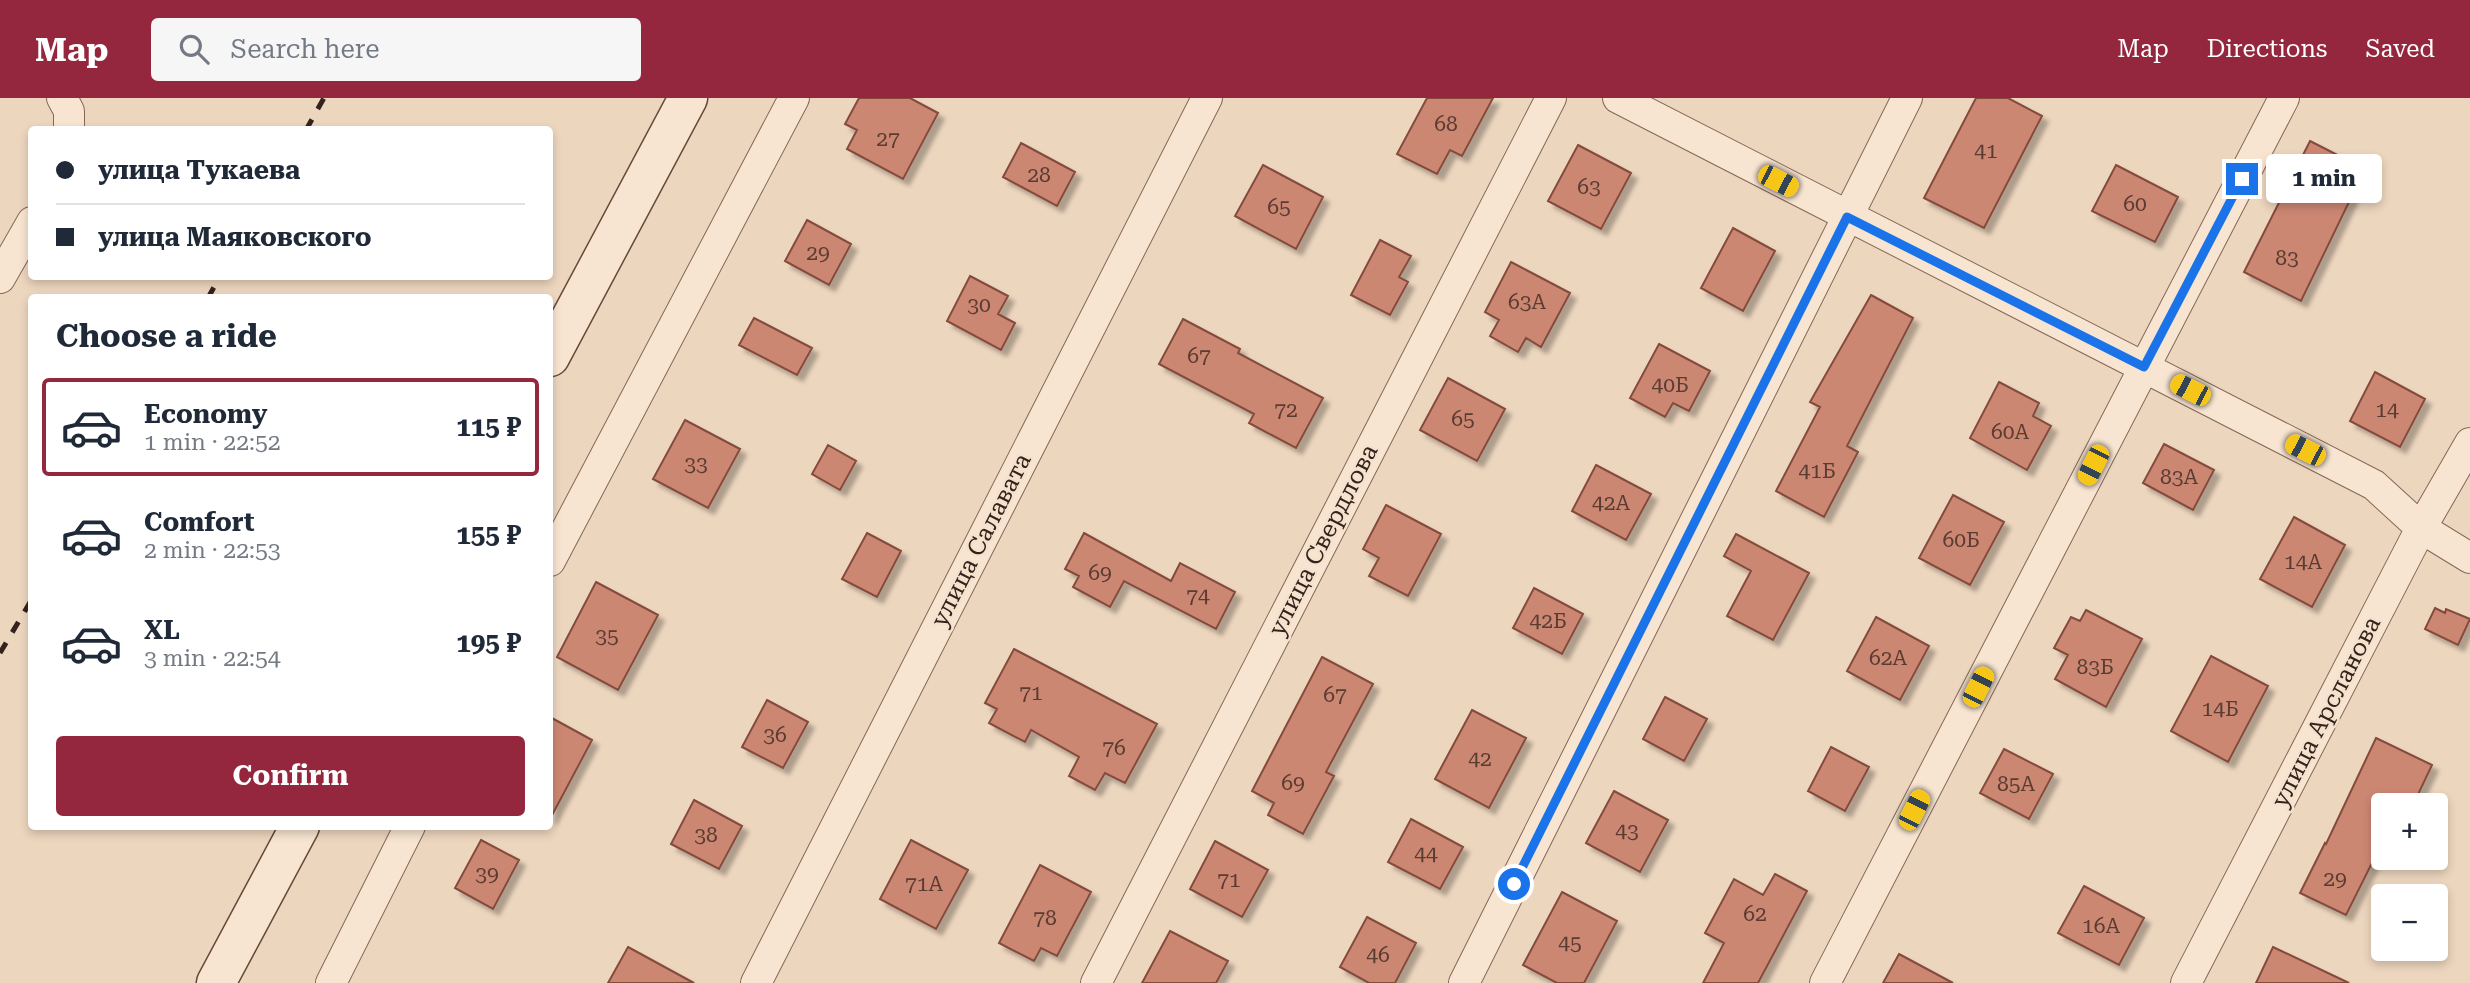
<!DOCTYPE html>
<html lang="en">
<head>
<meta charset="utf-8">
<style>
  body { margin:0; font-family:"Roboto Serif",serif; background:#f6f6f7; color:#1f2937; height:100vh; display:flex; flex-direction:column; font-size:26px; white-space:nowrap }
  * { box-sizing:border-box; margin:0 }
  p { font-size:23px; color:#747a83 }
  .icon { flex:none; width:38px; height:38px; fill:none; stroke:currentColor; stroke-width:2; stroke-linecap:round; stroke-linejoin:round }
  .map { position:relative; flex:1; overflow:hidden }
  .drawer { position:absolute; left:28px; top:196px; width:525px; height:536px; display:flex; flex-direction:column; background:#fff; border-radius:7px; box-shadow:0 4px 10px #0003 }
  .drawer>* { flex:none }
  .guide { position:absolute; left:28px; top:28px; width:525px; height:154px; border-radius:7px; box-shadow:0 4px 10px #0003; display:grid; align-content:center; height:154px; padding:0 28px; background:#fff }
  .buttons { position:absolute; left:2371px; top:695px; display:grid; gap:14px }
  .buttons a { display:grid; place-items:center; width:77px; height:77px; border-radius:7px; background:#fff; box-shadow:0 4px 10px #0003; font-size:35px }
  .end { position:absolute; width:32px; height:32px; margin:-16px; border:9px solid #1a73e8; background:#fff; box-shadow:0 0 0 4px #fff }
  .from { border-radius:50% }
  .bubble { position:absolute; height:49px; border-radius:7px; background:#fff; box-shadow:0 4px 10px #0003; font-size:23px; font-weight:700; line-height:49px; text-align:center }
  .car { position:absolute; width:21px; height:42px; margin:-21px -10px; border-radius:9px; box-shadow:0 0 5px 2px #0007; background:linear-gradient(#f5c518 24%,#345 0 40%,#f5c518 0 76%,#345 0 86%,#f5c518 0) }
  .guide b { display:flex; align-items:center; gap:24px; height:66px; font-size:26px }
  .guide b+b { border-top:2px solid #e0e1e3 }
  .guide i { width:18px; height:18px; background:#1f2937 }
  ul { padding:0; list-style:none }
  li { display:flex; align-items:center; gap:21px; height:98px; margin:0 14px 10px; padding:0 14px; border:4px solid transparent; border-radius:7px }
  li div { flex:1 }
  li b { display:block; font-size:26px }
  li em { font-style:normal; font-weight:700 }
  li.on { border-color:#94273d }
  li>.icon { width:63px; height:63px; stroke-width:1.5 }
  h2 { padding:0 28px; font-size:32px; line-height:84px }
  .cta { display:flex; gap:14px; margin-top:auto; padding:14px 28px }
  .cta a { flex:1; height:80px; border-radius:7px; background:#94273d; color:#fff; font-size:28px; font-weight:700; line-height:80px; text-align:center }
  header { display:flex; align-items:center; gap:42px; box-sizing:border-box; height:98px; padding:0 35px; background:#94273d; color:#fff }
  header strong { font-size:33px }
  nav { display:flex; gap:38px; margin-inline-start:auto; font-size:24px }
  .search { width:490px; height:63px; background:#f6f6f7; display:flex; align-items:center; gap:18px; box-sizing:border-box; padding:0 24px; border-radius:7px; color:#747a83; font-size:26px }
  .map>svg:first-child { display:block }
  .building { fill:#cc8773; stroke:#844b3d; stroke-width:2; filter:url(#shadow) }
  .lines { fill:none; stroke-linecap:round; stroke-linejoin:round }
  .minor-casing { stroke:#856757; stroke-width:32 }
  .secondary-casing { stroke:#67483a; stroke-width:41 }
  .minor { stroke:#f8e5d1; stroke-width:30 }
  .secondary { stroke:#f8e5d1; stroke-width:38 }
  .rail { stroke:#34231c; stroke-width:5; stroke-dasharray:12 12; stroke-linecap:butt }
  .route { stroke:#1a73e8; stroke-width:9 }
  .labels { text-anchor:middle; dominant-baseline:central; stroke-width:5; stroke-linejoin:round; paint-order:stroke }
  .number-label { font-size:21px; fill:#5a3c32 }
  .street-label { font-size:24px; fill:#34231c; stroke:#f5e2cd }
</style>
</head>
<body>
<header>
<strong>Map</strong>
<div class="search"><svg class="icon" aria-label="search" viewBox="0 0 24 24"><circle cx="10" cy="10" r="6"/><path d="M15 15l6 6"/></svg>Search here</div>
<nav><a>Map</a><a>Directions</a><a>Saved</a></nav>
</header>
<div class="map">
<svg width="2470" height="885" viewBox="0 0 2470 885">
  <defs>
    <filter id="shadow"><feDropShadow dx="6" dy="6" stdDeviation="2" flood-color="#0004"/></filter>
  </defs>
  <rect width="100%" height="100%" fill="#edd6be"/>
  <path class="building" d="M 859,0 L 910,0 L 938,15 L 903,81 L 847,51 L 857,32 L 845,26 Z
    M 1427,0 L 1493,0 L 1462,58 L 1450,52 L 1437,76 L 1397,56 Z
    M 1976,0 L 2008,0 L 2042,18 L 1984,130 L 1924,100 Z
    M 2310,43 L 2365,71 L 2301,203 L 2244,174 Z
    M 1021,45 L 1075,74 L 1057,108 L 1003,79 Z
    M 1578,47 L 1631,75 L 1601,131 L 1548,103 Z
    M 1263,67 L 1323,99 L 1296,151 L 1235,118 Z
    M 2116,67 L 2178,99 L 2155,144 L 2092,113 Z
    M 807,122 L 851,146 L 829,187 L 785,163 Z
    M 1733,130 L 1775,153 L 1743,213 L 1701,190 Z
    M 1380,142 L 1411,158 L 1399,179 L 1408,184 L 1390,217 L 1351,197 Z
    M 1511,164 L 1570,195 L 1541,249 L 1526,240 L 1518,254 L 1490,238 L 1499,222 L 1485,214 Z
    M 970,178 L 1008,198 L 998,216 L 1015,225 L 1001,252 L 947,223 Z
    M 1871,197 L 1913,220 L 1847,348 L 1858,354 L 1824,419 L 1776,393 L 1820,309 L 1810,304 Z
    M 754,220 L 812,250 L 797,277 L 739,247 Z
    M 1183,221 L 1240,251 L 1238,255 L 1323,300 L 1296,350 L 1249,325 L 1254,316 L 1159,266 Z
    M 1659,246 L 1710,273 L 1689,313 L 1673,305 L 1665,319 L 1630,300 Z
    M 2375,274 L 2425,301 L 2400,349 L 2350,323 Z
    M 1448,280 L 1505,311 L 1477,363 L 1420,332 Z
    M 1999,284 L 2039,305 L 2033,318 L 2051,328 L 2027,372 L 1970,340 Z
    M 685,322 L 740,351 L 708,410 L 653,381 Z
    M 2164,346 L 2214,372 L 2193,412 L 2143,385 Z
    M 828,347 L 856,363 L 840,392 L 812,376 Z
    M 1596,367 L 1651,396 L 1626,442 L 1572,413 Z
    M 1953,397 L 2004,424 L 1970,487 L 1919,460 Z
    M 1386,407 L 1441,436 L 1408,498 L 1369,478 L 1379,460 L 1363,451 Z
    M 2294,419 L 2345,447 L 2312,509 L 2260,481 Z
    M 867,435 L 901,453 L 877,499 L 842,481 Z
    M 1084,435 L 1171,483 L 1180,465 L 1235,494 L 1216,531 L 1124,483 L 1110,509 L 1073,489 L 1079,478 L 1065,471 Z
    M 1736,436 L 1809,475 L 1773,542 L 1727,518 L 1751,473 L 1724,458 Z
    M 596,484 L 658,517 L 618,592 L 557,559 Z
    M 1534,490 L 1583,516 L 1562,556 L 1513,530 Z
    M 2435,510 L 2445,515 L 2446,511 L 2470,521 L 2458,547 L 2425,531 Z
    M 2086,512 L 2142,541 L 2106,609 L 2055,581 L 2068,557 L 2054,550 L 2071,519 L 2080,523 Z
    M 1876,519 L 1929,548 L 1900,602 L 1847,573 Z
    M 1014,551 L 1157,626 L 1125,685 L 1105,675 L 1095,692 L 1069,678 L 1079,659 L 1031,632 L 1025,644 L 989,625 L 997,611 L 985,605 Z
    M 2211,558 L 2268,588 L 2228,664 L 2171,633 Z
    M 1322,559 L 1373,586 L 1326,674 L 1334,678 L 1303,736 L 1268,717 L 1274,705 L 1252,693 Z
    M 1665,599 L 1707,621 L 1684,663 L 1643,641 Z
    M 767,602 L 808,624 L 783,670 L 742,649 Z
    M 1472,612 L 1526,640 L 1489,710 L 1435,681 Z
    M 550,619 L 592,642 L 550,721 Z
    M 2376,640 L 2432,667 L 2413,707 L 2384,707 L 2384,741 L 2346,817 L 2300,795 L 2325,745 L 2326,746 Z
    M 1831,649 L 1869,669 L 1845,713 L 1808,693 Z
    M 2004,651 L 2053,676 L 2029,721 L 1980,695 Z
    M 1614,693 L 1668,722 L 1640,774 L 1586,745 Z
    M 694,702 L 742,728 L 719,771 L 671,746 Z
    M 1411,721 L 1463,749 L 1440,791 L 1388,764 Z
    M 481,742 L 519,762 L 493,811 L 455,790 Z
    M 911,742 L 968,772 L 936,831 L 880,801 Z
    M 1215,743 L 1268,772 L 1242,819 L 1190,791 Z
    M 1040,767 L 1091,794 L 1057,858 L 1041,850 L 1034,863 L 999,845 Z
    M 1775,776 L 1807,793 L 1758,885 L 1703,885 L 1724,845 L 1705,835 L 1734,781 L 1763,797 Z
    M 2084,788 L 2144,820 L 2119,867 L 2058,835 Z
    M 1562,794 L 1617,823 L 1584,885 L 1557,885 L 1523,867 Z
    M 1367,819 L 1416,845 L 1395,885 L 1369,885 L 1340,869 Z
    M 1170,833 L 1228,863 L 1216,885 L 1142,885 Z
    M 628,849 L 694,885 L 608,885 Z
    M 2273,849 L 2349,885 L 2256,885 Z
    M 1899,856 L 1953,885 L 1883,885 Z"/>
  <g class="lines">
    <defs>
      <path id="minor" d="M 62,0 L 69,13 L 69,32
        M 1618,0 L 2374,387 L 2421,430 L 2470,460
        M 0,180 L 32,124
        M 550,463 L 794,0
        M 331,885 L 410,728
        M 756,885 L 1207,0
        M 1096,885 L 1551,0
        M 1464,885 L 1907,0
        M 1825,885 L 2284,0
        M 2186,885 L 2421,430 L 2470,345"/>
      <path id="secondary" d="M 550,259 L 688,0
        M 216,885 L 300,728"/>
    </defs>
    <use href="#minor" class="minor-casing"/>
    <use href="#secondary" class="secondary-casing"/>
    <use href="#minor" class="minor"/>
    <use href="#secondary" class="secondary"/>
    <path class="rail" d="M 306,32 L 324,0
      M 208,200 L 220,178
      M 0,555 L 32,501"/>
  </g>
  <g class="lines">
    <path class="route" d="M 1514,786 L 1847,119 L 2144,269 L 2242,81"/>
  </g>
  <g class="labels">
    <g class="number-label">
      <text x="1446" y="26">68</text>
      <text x="888" y="41">27</text>
      <text x="1986" y="53">41</text>
      <text x="1039" y="77">28</text>
      <text x="1589" y="89">63</text>
      <text x="2135" y="106">60</text>
      <text x="1279" y="109">65</text>
      <text x="818" y="155">29</text>
      <text x="2287" y="160">83</text>
      <text x="1527" y="204">63А</text>
      <text x="979" y="207">30</text>
      <text x="1199" y="258">67</text>
      <text x="1670" y="287">40Б</text>
      <text x="1286" y="312">72</text>
      <text x="2387" y="312">14</text>
      <text x="1463" y="321">65</text>
      <text x="2010" y="334">60А</text>
      <text x="696" y="366">33</text>
      <text x="1817" y="373">41Б</text>
      <text x="2179" y="379">83А</text>
      <text x="1611" y="405">42А</text>
      <text x="1961" y="442">60Б</text>
      <text x="2303" y="464">14А</text>
      <text x="1100" y="475">69</text>
      <text x="1198" y="498">74</text>
      <text x="1548" y="523">42Б</text>
      <text x="607" y="538">35</text>
      <text x="1888" y="560">62А</text>
      <text x="2095" y="569">83Б</text>
      <text x="1031" y="595">71</text>
      <text x="1335" y="597">67</text>
      <text x="2220" y="611">14Б</text>
      <text x="775" y="637">36</text>
      <text x="1114" y="650">76</text>
      <text x="1480" y="661">42</text>
      <text x="1293" y="685">69</text>
      <text x="2016" y="686">85А</text>
      <text x="1627" y="733">43</text>
      <text x="706" y="737">38</text>
      <text x="1426" y="756">44</text>
      <text x="487" y="776">39</text>
      <text x="2335" y="781">29</text>
      <text x="1229" y="782">71</text>
      <text x="924" y="786">71А</text>
      <text x="1755" y="816">62</text>
      <text x="1045" y="820">78</text>
      <text x="2101" y="828">16А</text>
      <text x="1570" y="845">45</text>
      <text x="1378" y="857">46</text>
    </g>
    <g class="street-label">
      <text transform="translate(981 442) rotate(-63)">улица Салавата</text>
      <text transform="translate(1323 442) rotate(-63)">улица Свердлова</text>
      <text transform="translate(2326 614) rotate(-63)">улица Арсланова</text>
    </g>
  </g>
</svg>
<div class="buttons">
<a>+</a>
<a>−</a>
</div>
<i class="end from" style="left:1514px;top:786px"></i>
<i class="end" style="left:2242px;top:81px"></i>
<div class="bubble" style="left:2266px;top:56px;width:116px">1 min</div>
<i class="car" style="left:1778px;top:83px;rotate:117deg"></i>
<i class="car" style="left:2190px;top:292px;rotate:297deg"></i>
<i class="car" style="left:2305px;top:352px;rotate:297deg"></i>
<i class="car" style="left:2093px;top:367px;rotate:207deg"></i>
<i class="car" style="left:1978px;top:589px;rotate:27deg"></i>
<i class="car" style="left:1914px;top:712px;rotate:27deg"></i>
<div class="guide">
<b><i class="from"></i>улица Тукаева</b>
<b><i></i>улица Маяковского</b>
</div>
<section class="drawer">
<h2>Choose a ride</h2>
<ul>
<li class="on"><svg class="icon" aria-label="car" viewBox="0 0 24 24"><path d="M5 17H2v-5l4-1 3-4h7l3 4 3 1v5h-3M9 17h6M6 11h13"/><circle cx="7" cy="17" r="2"/><circle cx="17" cy="17" r="2"/></svg><div><b>Economy</b><p>1 min · 22:52</p></div><em>115 ₽</em></li>
<li><svg class="icon" aria-label="car" viewBox="0 0 24 24"><path d="M5 17H2v-5l4-1 3-4h7l3 4 3 1v5h-3M9 17h6M6 11h13"/><circle cx="7" cy="17" r="2"/><circle cx="17" cy="17" r="2"/></svg><div><b>Comfort</b><p>2 min · 22:53</p></div><em>155 ₽</em></li>
<li><svg class="icon" aria-label="car" viewBox="0 0 24 24"><path d="M5 17H2v-5l4-1 3-4h7l3 4 3 1v5h-3M9 17h6M6 11h13"/><circle cx="7" cy="17" r="2"/><circle cx="17" cy="17" r="2"/></svg><div><b>XL</b><p>3 min · 22:54</p></div><em>195 ₽</em></li>
</ul>
<div class="cta"><a>Confirm</a></div>
</section>
</div>
</body>
</html>
